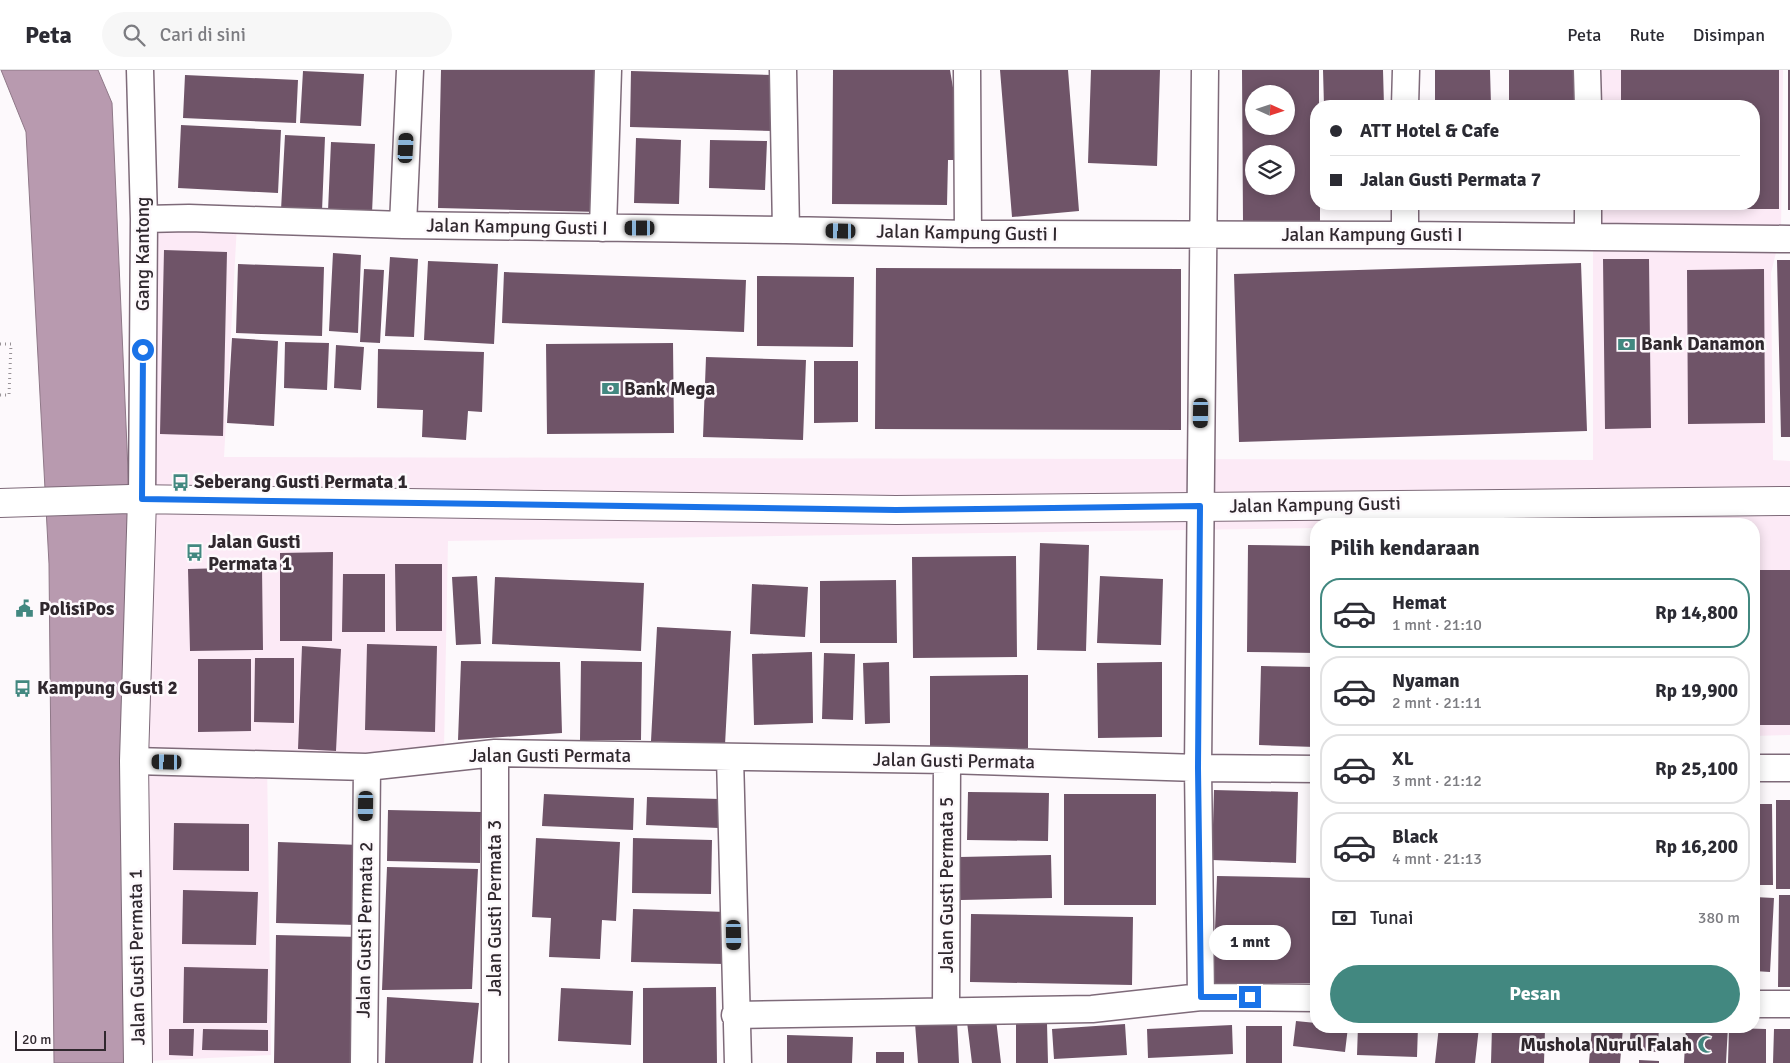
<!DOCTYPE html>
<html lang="id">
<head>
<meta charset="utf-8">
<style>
  body { margin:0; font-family:Signika,sans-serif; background:#f7f7f7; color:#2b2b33; height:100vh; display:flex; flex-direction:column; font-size:19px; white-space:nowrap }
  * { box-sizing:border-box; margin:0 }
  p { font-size:16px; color:#7c7c81 }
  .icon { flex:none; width:28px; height:28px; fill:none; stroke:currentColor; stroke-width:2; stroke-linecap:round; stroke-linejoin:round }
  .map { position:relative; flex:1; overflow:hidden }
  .details { position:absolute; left:1310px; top:448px; width:450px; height:515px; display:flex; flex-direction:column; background:#fff; border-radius:20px; box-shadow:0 2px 12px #0003 }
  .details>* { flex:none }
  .top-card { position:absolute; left:1310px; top:30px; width:450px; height:110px; border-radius:20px; box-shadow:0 2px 12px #0003; display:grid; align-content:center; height:110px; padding:0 20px; background:#fff }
  .needle { width:32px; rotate:93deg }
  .controls { position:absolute; left:1245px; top:15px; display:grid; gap:10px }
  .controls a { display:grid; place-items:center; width:50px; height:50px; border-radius:50%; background:#fff; box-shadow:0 2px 12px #0003; font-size:25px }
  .scale { position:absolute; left:15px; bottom:12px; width:91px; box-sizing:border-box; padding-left:5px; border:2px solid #30282e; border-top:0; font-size:14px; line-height:18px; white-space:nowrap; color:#30282e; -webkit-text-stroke:4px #fdf9fc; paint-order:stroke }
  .end { position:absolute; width:22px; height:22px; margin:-11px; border:6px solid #1a73e8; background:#fff; box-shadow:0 0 0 2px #fff }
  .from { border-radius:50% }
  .bubble { position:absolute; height:35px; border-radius:18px; background:#fff; box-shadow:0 2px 12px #0003; font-size:16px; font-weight:800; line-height:35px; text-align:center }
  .car { position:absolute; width:15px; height:30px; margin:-15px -8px; border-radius:6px; box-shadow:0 0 4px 1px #0007; background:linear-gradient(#222 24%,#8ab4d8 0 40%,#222 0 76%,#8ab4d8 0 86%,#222 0) }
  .top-card b { display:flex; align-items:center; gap:18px; height:48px; font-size:19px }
  .top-card b+b { border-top:1px solid #e1e1e2 }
  .top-card i { width:12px; height:12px; background:#2b2b33 }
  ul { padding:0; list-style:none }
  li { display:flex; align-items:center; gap:15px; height:70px; margin:0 10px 8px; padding:0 10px; border:2px solid #e1e1e2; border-radius:20px }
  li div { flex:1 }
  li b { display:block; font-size:19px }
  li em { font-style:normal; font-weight:800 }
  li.selected { border-color:#428880 }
  li>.icon { width:45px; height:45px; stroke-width:1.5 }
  h2 { padding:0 20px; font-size:22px; line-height:60px }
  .pay { display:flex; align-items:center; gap:12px; height:55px; padding:0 20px; font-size:19px }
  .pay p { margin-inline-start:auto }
  .button { display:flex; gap:10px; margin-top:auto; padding:10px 20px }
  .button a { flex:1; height:58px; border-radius:30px; background:#428880; color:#fff; font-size:20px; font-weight:800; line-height:58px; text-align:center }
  header { display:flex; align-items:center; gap:30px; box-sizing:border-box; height:70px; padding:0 25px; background:#fff; border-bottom:1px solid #e1e1e2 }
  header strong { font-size:24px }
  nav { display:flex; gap:28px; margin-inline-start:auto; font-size:18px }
  .search { width:350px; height:45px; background:#f7f7f7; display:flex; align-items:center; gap:12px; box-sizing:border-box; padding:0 18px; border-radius:28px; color:#7c7c81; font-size:19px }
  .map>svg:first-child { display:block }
  .built { fill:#fceaf6 }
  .water { fill:#b89aaf; stroke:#8f7888 }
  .building { fill:#6f5468; fill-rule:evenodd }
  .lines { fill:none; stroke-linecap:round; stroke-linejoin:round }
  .street-casing { stroke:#7e6a79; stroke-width:29 }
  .secondary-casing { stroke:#7e6a79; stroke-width:30 }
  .path { stroke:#989296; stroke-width:3; stroke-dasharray:1 4; stroke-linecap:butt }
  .street { stroke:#fff; stroke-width:26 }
  .secondary { stroke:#fff; stroke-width:28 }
  .route { stroke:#1a73e8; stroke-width:6 }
  .labels { text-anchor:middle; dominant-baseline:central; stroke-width:5; stroke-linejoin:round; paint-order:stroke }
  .street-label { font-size:19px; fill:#30282e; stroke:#fdf9fc }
  .poi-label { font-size:19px; font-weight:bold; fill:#30282e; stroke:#fdf9fc; text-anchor:start }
</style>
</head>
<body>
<header>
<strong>Peta</strong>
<div class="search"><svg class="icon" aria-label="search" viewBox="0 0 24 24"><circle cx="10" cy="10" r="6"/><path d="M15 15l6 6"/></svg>Cari di sini</div>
<nav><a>Peta</a><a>Rute</a><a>Disimpan</a></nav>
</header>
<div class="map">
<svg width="1790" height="993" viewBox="0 0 1790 993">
  <rect width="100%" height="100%" fill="#fdf9fc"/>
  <path class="built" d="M 1593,0 L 1783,0 L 1781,162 L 1771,203 L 1773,390 L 1790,391 L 1790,665 L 1754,666 L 1754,454 L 1722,454 L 1721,452 L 1595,454 L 1316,454 L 1316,458 L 448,471 L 444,678 L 361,688 L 267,688 L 271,985 L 147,991 L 145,143 L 237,155 L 224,387 L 1593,390 L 1593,134 L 1754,134 L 1754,36 L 1593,36 Z"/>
  <path class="water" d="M 1,0 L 98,0 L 112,33 L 132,492 L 130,993 L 54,993 L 49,494 L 26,62 Z"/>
  <path class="building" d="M 441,0 L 602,0 L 598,142 L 438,138 Z
    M 833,0 L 950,0 L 959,53 L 958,90 L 948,90 L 947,135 L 832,134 Z
    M 1000,0 L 1068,0 L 1079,141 L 1012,147 Z
    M 1091,0 L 1160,0 L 1157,96 L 1088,93 Z
    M 1242,0 L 1319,0 L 1319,36 L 1316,36 L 1316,134 L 1320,134 L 1320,152 L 1243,153 ZM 1254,24 L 1286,24 L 1286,56 L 1254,56 ZM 1254,84 L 1286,84 L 1286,116 L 1254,116 Z
    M 1323,0 L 1383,0 L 1384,36 L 1324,36 Z
    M 1435,0 L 1490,0 L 1491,35 L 1435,35 Z
    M 1509,0 L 1575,0 L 1574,36 L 1509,36 Z
    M 1621,0 L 1779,0 L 1779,139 L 1621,139 L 1621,134 L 1754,134 L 1754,36 L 1621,36 Z
    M 1788,0 L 1790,0 L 1790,140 L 1788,140 Z
    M 303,1 L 364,4 L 361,56 L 300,53 Z
    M 631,1 L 773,5 L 772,61 L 630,57 Z
    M 185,5 L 298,10 L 296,53 L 183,48 Z
    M 181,55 L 281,60 L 278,123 L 178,118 Z
    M 285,65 L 325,67 L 322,141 L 281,140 Z
    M 636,68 L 681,70 L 679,134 L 634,133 Z
    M 710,70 L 767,71 L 765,120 L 709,118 Z
    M 331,72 L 375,74 L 372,143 L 328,141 Z
    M 1436,134 L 1498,134 L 1498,138 L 1436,138 Z
    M 164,180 L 227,182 L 223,366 L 160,364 Z
    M 333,183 L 361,185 L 358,263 L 329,261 Z
    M 390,187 L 418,189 L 414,267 L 385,266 Z
    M 1603,189 L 1649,189 L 1651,358 L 1605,359 Z
    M 1777,190 L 1790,190 L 1790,367 L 1781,367 Z
    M 428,191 L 498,194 L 494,274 L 424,270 Z
    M 1581,193 L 1587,361 L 1239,372 L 1234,204 Z
    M 238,194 L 324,197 L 322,266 L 236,263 Z
    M 876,198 L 1181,199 L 1181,360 L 875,359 Z
    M 364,199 L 384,200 L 380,273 L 360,272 Z
    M 1764,199 L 1765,353 L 1688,354 L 1687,200 Z
    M 504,202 L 746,210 L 744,262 L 502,253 Z
    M 757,206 L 854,207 L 853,277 L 757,276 Z
    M 232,268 L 278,271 L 274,356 L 227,353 Z
    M 285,272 L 329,273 L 327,320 L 284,318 Z
    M 673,273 L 674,363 L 547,364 L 546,274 Z
    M 336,275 L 364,277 L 361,320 L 334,318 Z
    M 378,279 L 484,282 L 482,342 L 468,341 L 466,370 L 422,367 L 423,340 L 377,338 Z
    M 706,287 L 806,290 L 803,370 L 703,367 Z
    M 814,291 L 858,291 L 858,352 L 814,353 Z
    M 1040,473 L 1089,475 L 1086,581 L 1037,580 Z
    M 1248,475 L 1316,476 L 1316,583 L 1247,582 Z
    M 333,482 L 332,571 L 280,571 L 280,483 Z
    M 1016,486 L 1017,587 L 913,588 L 912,487 Z
    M 395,494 L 442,494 L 442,561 L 396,561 Z
    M 262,497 L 263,580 L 190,581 L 188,499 Z
    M 1754,500 L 1790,500 L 1790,655 L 1754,655 Z
    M 343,504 L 385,504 L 385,562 L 342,562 Z
    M 477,506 L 481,574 L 456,575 L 452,507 Z
    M 1100,506 L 1163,509 L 1161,575 L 1097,573 Z
    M 495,507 L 644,513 L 641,581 L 492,574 Z
    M 896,510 L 897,573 L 820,573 L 820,511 Z
    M 752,514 L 808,517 L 805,567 L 750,564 Z
    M 657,557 L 731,561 L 725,675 L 651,671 Z
    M 367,574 L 437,576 L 435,662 L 365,660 Z
    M 302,576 L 341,579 L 336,681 L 298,679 Z
    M 812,582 L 813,653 L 754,655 L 752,584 Z
    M 824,583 L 855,584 L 853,650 L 822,649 Z
    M 255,588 L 294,588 L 294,653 L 254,652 Z
    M 198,589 L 251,589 L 251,661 L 198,662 Z
    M 461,591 L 560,592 L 562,663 L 458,670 Z
    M 581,591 L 642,592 L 641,670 L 580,670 Z
    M 889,592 L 890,653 L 865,654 L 863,593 Z
    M 1162,592 L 1162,667 L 1098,668 L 1097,593 Z
    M 1261,596 L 1316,597 L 1315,677 L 1259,675 Z
    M 1028,605 L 1028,678 L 930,678 L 930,606 Z
    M 1214,720 L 1298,722 L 1296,793 L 1212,790 Z
    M 968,722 L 1049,723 L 1048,771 L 967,770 Z
    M 544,724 L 634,728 L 633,760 L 542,756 Z
    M 1064,724 L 1156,724 L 1156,835 L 1064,835 Z
    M 647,727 L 720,729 L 719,758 L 646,755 Z
    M 1776,730 L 1790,730 L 1790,819 L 1776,819 Z
    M 1754,734 L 1772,734 L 1773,815 L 1754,815 Z
    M 388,740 L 481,742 L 480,793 L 387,791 Z
    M 174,753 L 249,754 L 249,801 L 173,800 Z
    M 536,768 L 620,772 L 616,851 L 602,850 L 600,889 L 549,887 L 551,848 L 532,847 Z
    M 633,768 L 712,770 L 711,824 L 632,823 Z
    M 278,772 L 360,775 L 357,855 L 276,853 Z
    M 1051,785 L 1052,828 L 961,830 L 960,787 Z
    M 387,797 L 478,799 L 472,919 L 382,920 Z
    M 1217,806 L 1316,808 L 1316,913 L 1213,913 Z
    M 183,820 L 258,822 L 256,875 L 182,874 Z
    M 1779,825 L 1790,825 L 1790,917 L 1778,917 Z
    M 1754,827 L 1774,828 L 1770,902 L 1754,901 Z
    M 633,839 L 727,842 L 725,894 L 631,892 Z
    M 971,844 L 1133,847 L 1132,915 L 970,912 Z
    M 276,865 L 360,867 L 358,993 L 274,993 Z
    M 184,897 L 268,899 L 267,953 L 183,953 Z
    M 716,917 L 717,993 L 643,993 L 643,918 Z
    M 561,918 L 633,921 L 631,975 L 558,971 Z
    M 387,927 L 479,933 L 473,993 L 385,993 Z
    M 996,949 L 1001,993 L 972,993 L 967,952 Z
    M 957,951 L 959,993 L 918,993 L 915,953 Z
    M 1296,951 L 1316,953 L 1316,956 L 1348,957 L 1345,982 L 1293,976 Z
    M 1047,953 L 1048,993 L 1016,993 L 1016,954 Z
    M 1125,954 L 1127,985 L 1054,989 L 1052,959 Z
    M 1232,955 L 1233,984 L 1148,988 L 1147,959 Z
    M 1246,956 L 1282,956 L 1282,993 L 1246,993 Z
    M 1358,956 L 1418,956 L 1417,987 L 1357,985 Z
    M 1439,956 L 1479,957 L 1475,993 L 1435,993 Z
    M 1592,956 L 1623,958 L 1620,993 L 1589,993 Z
    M 1686,956 L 1728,956 L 1726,993 L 1684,993 Z
    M 1492,957 L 1545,959 L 1544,993 L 1491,993 Z
    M 1631,957 L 1659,960 L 1657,982 L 1629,979 Z
    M 1729,958 L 1766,959 L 1766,993 L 1728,993 Z
    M 169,959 L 194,959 L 193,986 L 169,985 Z
    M 203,959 L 268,960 L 268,981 L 202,980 Z
    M 1774,959 L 1790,959 L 1790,993 L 1773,993 Z
    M 787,965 L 853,967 L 852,993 L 787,993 Z
    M 876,982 L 904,982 L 904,993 L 876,993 Z
    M 1639,990 L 1659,991 L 1659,993 L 1639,993 Z"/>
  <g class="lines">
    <defs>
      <path id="street" d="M 140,0 L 144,149 L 142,429
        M 783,0 L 786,160
        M 967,0 L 968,164
        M 1205,0 L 1198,698 L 1201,927 L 1316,928
        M 1587,0 L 1588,36
        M 1405,36 L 1406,0
        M 1588,134 L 1588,167
        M 144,149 L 189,148 L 403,155 L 786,160 L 968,164 L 1405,165 L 1790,169
        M 403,155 L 410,0
        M 603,158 L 608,0
        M 1405,165 L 1405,134
        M 495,683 L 495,993
        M 730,687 L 738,993
        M 134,691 L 367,697 L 495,683 L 947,690 L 1198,698 L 1316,699
        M 1754,698 L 1790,698
        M 1754,934 L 1790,934
        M 946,940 L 947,690
        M 735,945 L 1092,939 L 1201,927
        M 364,993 L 367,697"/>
      <path id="secondary" d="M 0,433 L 130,429 L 896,440 L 1790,431
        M 138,993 L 134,691 L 142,429"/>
    </defs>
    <use href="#street" class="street-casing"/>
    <use href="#secondary" class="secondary-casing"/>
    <path class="path" d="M 0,274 L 11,274 L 9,325 L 0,325"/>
    <use href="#street" class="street"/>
    <use href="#secondary" class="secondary"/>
  </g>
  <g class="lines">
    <path class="route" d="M 143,280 L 142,429 L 896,440 L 1200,436 L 1198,698 L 1201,927 L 1250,927"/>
  </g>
  <defs>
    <symbol id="bank-bare" viewBox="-9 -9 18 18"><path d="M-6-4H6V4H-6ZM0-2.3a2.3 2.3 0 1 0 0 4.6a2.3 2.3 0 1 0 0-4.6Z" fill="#428880" stroke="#fdf9fc" stroke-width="2.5" paint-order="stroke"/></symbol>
    <symbol id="bus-bare" viewBox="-9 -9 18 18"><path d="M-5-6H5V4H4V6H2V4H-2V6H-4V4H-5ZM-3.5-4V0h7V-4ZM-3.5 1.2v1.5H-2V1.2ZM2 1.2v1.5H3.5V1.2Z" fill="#428880" stroke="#fdf9fc" stroke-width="2.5" paint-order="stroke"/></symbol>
    <symbol id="civic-bare" viewBox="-9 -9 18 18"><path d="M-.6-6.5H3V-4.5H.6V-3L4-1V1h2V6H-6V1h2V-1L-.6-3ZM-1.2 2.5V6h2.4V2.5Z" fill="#428880" stroke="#fdf9fc" stroke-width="2.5" paint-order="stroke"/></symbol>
    <symbol id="mosque-bare" viewBox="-9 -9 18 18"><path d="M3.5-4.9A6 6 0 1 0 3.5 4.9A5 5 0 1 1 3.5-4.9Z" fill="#428880" stroke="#fdf9fc" stroke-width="2.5" paint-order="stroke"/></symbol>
  </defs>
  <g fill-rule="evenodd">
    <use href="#bank-bare" x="1614" y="262" width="25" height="25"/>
    <use href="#bank-bare" x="598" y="306" width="25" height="25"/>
    <use href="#bus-bare" x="168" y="400" width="25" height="25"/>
    <use href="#bus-bare" x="182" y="470" width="25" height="25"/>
    <use href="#civic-bare" x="12" y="526" width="25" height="25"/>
    <use href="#bus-bare" x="10" y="606" width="25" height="25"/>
    <use href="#mosque-bare" x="1694" y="962" width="25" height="25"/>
  </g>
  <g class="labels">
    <g class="street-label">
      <text transform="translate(517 157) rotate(1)">Jalan Kampung Gusti I</text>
      <text transform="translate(967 163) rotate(1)">Jalan Kampung Gusti I</text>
      <text x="1372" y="165">Jalan Kampung Gusti I</text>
      <text transform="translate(143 184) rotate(-90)">Gang Kantong</text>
      <text transform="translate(1315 435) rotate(-1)">Jalan Kampung Gusti</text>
      <text x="550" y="686">Jalan Gusti Permata</text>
      <text transform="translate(954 691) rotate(1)">Jalan Gusti Permata</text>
      <text transform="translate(947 815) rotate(-90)">Jalan Gusti Permata 5</text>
      <text transform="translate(495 838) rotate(-90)">Jalan Gusti Permata 3</text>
      <text transform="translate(365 860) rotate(-89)">Jalan Gusti Permata 2</text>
      <text transform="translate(137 887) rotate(-91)">Jalan Gusti Permata 1</text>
    </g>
    <g class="poi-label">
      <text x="1641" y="274">Bank Danamon</text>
      <text x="624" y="319">Bank Mega</text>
      <text x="194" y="412">Seberang Gusti Permata 1</text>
      <text x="208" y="472">Jalan Gusti<tspan x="208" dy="22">Permata 1</tspan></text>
      <text x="39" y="539">PolisiPos</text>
      <text x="37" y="618">Kampung Gusti 2</text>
      <text x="1692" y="975" text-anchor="end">Mushola Nurul Falah</text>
    </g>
  </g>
</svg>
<div class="controls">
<a><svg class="needle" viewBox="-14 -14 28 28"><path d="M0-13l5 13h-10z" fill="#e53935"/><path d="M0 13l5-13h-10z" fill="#7c7c81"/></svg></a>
<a><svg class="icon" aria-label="layers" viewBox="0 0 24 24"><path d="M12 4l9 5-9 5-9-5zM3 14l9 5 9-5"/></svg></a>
</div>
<div class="scale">20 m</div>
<i class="end from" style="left:143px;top:280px"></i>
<i class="end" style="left:1250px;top:927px"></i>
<div class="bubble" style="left:1209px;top:855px;width:82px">1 mnt</div>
<i class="car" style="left:406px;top:78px;rotate:3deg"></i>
<i class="car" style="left:640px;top:158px;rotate:270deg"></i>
<i class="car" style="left:841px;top:161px;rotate:271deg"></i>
<i class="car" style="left:1201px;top:343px;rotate:181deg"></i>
<i class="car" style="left:167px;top:692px;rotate:271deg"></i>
<i class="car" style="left:366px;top:736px;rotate:181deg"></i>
<i class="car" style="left:734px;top:865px;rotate:179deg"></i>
<div class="top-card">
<b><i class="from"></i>ATT Hotel &amp; Cafe</b>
<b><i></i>Jalan Gusti Permata 7</b>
</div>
<section class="details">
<h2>Pilih kendaraan</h2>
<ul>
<li class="selected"><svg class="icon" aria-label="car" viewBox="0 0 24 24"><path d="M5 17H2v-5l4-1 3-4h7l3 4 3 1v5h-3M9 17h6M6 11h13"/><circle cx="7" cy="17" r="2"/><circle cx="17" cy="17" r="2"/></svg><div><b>Hemat</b><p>1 mnt · 21:10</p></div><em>Rp 14,800</em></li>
<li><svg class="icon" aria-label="car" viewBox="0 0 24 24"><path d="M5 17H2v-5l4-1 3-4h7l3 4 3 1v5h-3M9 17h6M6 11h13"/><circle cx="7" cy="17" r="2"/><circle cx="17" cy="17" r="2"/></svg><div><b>Nyaman</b><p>2 mnt · 21:11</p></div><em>Rp 19,900</em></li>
<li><svg class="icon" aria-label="car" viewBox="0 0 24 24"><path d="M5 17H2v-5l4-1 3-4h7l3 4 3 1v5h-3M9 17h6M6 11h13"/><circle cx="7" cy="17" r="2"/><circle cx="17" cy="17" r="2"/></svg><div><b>XL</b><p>3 mnt · 21:12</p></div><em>Rp 25,100</em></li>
<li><svg class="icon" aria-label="car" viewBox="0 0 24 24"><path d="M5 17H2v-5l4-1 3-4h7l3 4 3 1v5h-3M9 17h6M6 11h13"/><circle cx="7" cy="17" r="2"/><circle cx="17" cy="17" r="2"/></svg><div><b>Black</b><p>4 mnt · 21:13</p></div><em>Rp 16,200</em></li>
</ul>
<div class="pay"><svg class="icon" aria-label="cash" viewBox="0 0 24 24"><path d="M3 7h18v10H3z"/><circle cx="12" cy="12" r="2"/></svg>Tunai<p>380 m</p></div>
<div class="button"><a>Pesan</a></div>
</section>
</div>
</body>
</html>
